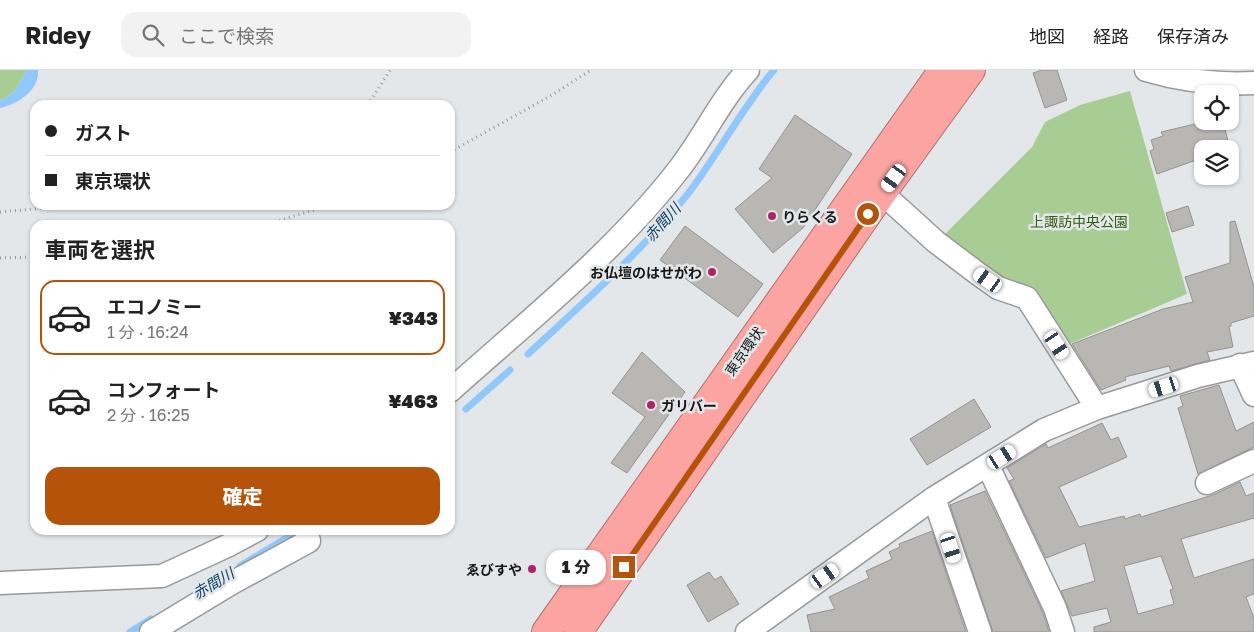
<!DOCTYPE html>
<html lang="ja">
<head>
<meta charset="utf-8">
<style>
  body { margin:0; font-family:"Golos Text","Noto Sans JP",sans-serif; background:#f2f2f2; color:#222; height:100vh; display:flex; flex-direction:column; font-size:19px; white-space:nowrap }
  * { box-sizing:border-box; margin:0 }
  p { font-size:16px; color:#767676 }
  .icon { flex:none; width:28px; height:28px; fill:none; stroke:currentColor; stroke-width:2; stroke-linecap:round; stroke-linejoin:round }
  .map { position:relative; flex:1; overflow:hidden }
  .drawer { position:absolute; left:30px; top:150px; width:425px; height:315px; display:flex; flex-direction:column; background:#fff; border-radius:15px; box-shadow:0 1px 4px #0004 }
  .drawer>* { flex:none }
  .top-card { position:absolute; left:30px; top:30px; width:425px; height:110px; border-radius:15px; box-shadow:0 1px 4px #0004; display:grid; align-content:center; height:110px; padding:0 15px; background:#fff }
  .tools { position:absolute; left:1194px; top:15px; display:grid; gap:10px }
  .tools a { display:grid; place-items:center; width:45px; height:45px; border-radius:10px; background:#fff; box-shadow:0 1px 4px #0004; font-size:25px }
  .end { position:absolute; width:22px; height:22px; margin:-11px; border:6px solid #b45309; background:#fff; box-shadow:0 0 0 2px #fff }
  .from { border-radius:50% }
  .bubble { position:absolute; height:35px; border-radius:15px; background:#fff; box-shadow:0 1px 4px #0004; font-size:16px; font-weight:800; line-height:35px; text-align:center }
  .car { position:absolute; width:15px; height:30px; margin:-15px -8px; border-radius:6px; box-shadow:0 0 4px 1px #0007; background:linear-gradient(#fff 24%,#345 0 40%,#fff 0 76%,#345 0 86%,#fff 0) }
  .top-card b { display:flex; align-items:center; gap:18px; height:48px; font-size:19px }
  .top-card b+b { border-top:1px solid #e0e0e0 }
  .top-card i { width:12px; height:12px; background:#222 }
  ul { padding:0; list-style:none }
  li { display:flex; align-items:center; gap:15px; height:75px; margin:0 10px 8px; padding:0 5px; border:2px solid transparent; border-radius:15px }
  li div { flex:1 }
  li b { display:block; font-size:19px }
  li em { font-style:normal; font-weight:800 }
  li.on { border-color:#b45309 }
  li>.icon { width:45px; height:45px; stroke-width:1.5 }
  h2 { padding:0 15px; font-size:22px; line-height:60px }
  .cta { display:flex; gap:10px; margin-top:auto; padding:10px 15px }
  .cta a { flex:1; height:58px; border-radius:15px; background:#b45309; color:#fff; font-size:20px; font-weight:800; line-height:58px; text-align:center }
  header { display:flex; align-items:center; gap:30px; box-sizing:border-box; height:70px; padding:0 25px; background:#fff; border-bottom:1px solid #e0e0e0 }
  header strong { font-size:24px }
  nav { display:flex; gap:28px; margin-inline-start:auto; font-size:18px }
  .search { width:350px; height:45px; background:#f2f2f2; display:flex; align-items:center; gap:12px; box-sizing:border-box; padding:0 18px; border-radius:15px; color:#767676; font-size:19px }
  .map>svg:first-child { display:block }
  .green { fill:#a7cd94 }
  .water { fill:#91c8fc }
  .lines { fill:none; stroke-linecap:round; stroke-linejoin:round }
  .stream { stroke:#91c8fc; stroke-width:7 }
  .building { fill:#b9b7b4; stroke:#959391; fill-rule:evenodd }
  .street-casing { stroke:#97999b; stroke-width:25 }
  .highway-casing { stroke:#ab7372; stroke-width:30 }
  .path { stroke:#96989a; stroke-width:3; stroke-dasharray:1 4; stroke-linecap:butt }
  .street { stroke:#fff; stroke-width:22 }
  .highway { stroke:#fba4a2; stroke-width:28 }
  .route { stroke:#b45309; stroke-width:6 }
  .poi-dot { fill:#ad2568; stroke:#e4e7e9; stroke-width:2 }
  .labels { text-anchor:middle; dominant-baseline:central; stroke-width:5; stroke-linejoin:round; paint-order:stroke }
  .poi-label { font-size:14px; font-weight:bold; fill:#171718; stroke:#e4e7e9; text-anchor:start }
  .park-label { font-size:14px; fill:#2f5c0d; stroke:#e4e7e9 }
  .street-label { font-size:14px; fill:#171718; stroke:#e4e7e9 }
  .water-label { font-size:15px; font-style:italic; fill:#0b4169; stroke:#e4e7e9 }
</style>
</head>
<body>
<header>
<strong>Ridey</strong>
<div class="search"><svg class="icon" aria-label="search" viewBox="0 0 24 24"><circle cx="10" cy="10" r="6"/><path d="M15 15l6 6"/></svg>ここで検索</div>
<nav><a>地図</a><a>経路</a><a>保存済み</a></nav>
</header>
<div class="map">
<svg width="1254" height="562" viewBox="0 0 1254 562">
  <rect width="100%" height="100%" fill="#e4e7e9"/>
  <path class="green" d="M 0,0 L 27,0 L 15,21 L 0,31 Z
    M 1130,21 L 1187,224 L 1065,276 L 1012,215 L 942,167 L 1032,77 L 1045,52 L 1080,35 Z"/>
  <path class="water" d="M 27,0 L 38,0 C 40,20 18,34 0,38 L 0,31 L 15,21 Z"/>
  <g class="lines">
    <path class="stream" d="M 528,284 C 583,233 639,184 687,125 C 718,85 741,39 774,0
      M 466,339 L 510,300
      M 240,496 L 295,463
      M 130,562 L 151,549"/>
  </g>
  <path class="building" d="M 1042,0 L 1057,0 L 1067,30 L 1045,38 L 1033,3 Z
    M 795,45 L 852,84 L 803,158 L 773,183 L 735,139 L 772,108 L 759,99 Z
    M 1208,51 L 1223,51 L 1230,79 L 1202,79 L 1202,88 L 1157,104 L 1150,81 L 1154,79 L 1151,70 L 1163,66 L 1161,62 Z
    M 1188,136 L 1194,155 L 1172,162 L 1166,143 Z
    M 1235,151 L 1254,217 L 1254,246 L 1231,253 L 1231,256 L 1229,257 L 1233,277 L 1207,282 L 1210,290 L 1171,301 L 1169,296 L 1125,307 L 1126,310 L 1101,320 L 1072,274 L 1163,239 L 1193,232 L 1185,207 L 1230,193 L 1230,152 Z
    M 685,156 L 763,214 L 738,247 L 660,190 Z
    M 642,282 L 685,322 L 627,403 L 611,393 L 645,347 L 612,323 Z
    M 1219,315 L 1236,361 L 1254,352 L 1254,377 L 1198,404 L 1178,338 L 1183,336 L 1180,326 Z
    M 974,329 L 991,357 L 927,395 L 910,369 Z
    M 1102,353 L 1111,370 L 1118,367 L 1127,387 L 1059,417 L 1079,457 L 1124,446 L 1125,449 L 1140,444 L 1141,447 L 1213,425 L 1240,412 L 1246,426 L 1254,423 L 1254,448 L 1181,469 L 1194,508 L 1254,489 L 1254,524 L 1246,527 L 1254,548 L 1254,562 L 1094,562 L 1094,557 L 1111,552 L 1107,538 L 1072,546 L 1061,521 L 1095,511 L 1085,473 L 1046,488 L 1009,411 L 1014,409 L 1007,398 L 1046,374 L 1048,378 ZM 1161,486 L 1173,519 L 1170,520 L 1174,534 L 1138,544 L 1124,496 Z
    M 985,421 L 1043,543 L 1049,562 L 993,562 L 950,435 Z
    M 932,461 L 966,562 L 811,562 L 807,545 L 835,539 L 829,527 L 869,508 L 866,501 L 892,489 L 889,482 L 900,477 L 899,474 Z
    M 709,502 L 715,510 L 721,506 L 739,534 L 708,552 L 687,515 Z"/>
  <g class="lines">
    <defs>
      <path id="street" d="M 1146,0 C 1183,11 1216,15 1254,13
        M 882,123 L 936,172 L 977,203 L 998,218 L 1027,228 L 1097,338
        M 1240,295 L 1254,325
        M 450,321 C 527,252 616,181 679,99 C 704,67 720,30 748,0
        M 988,396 L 1055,538 L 1063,562
        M 1207,413 L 1254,391
        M 934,428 L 980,562
        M 0,513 L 162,506 L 227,476 L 257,460
        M 151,562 L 230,514 L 309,471 L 306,460
        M 747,562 L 934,428 L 1044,360 L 1097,338 L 1198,306 L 1254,293"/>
      <path id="highway" d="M 546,562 L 943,0
        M 578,562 L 882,123 L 971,0"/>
    </defs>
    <use href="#street" class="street-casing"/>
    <use href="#highway" class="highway-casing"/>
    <path class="path" d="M 368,35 L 390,0
      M 450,82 L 552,25 L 591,0
      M 0,142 L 80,135
      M 265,155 L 330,135
      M 0,188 L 35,187"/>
    <use href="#street" class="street"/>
    <use href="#highway" class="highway"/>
  </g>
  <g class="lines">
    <path class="route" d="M 624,497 L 868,144"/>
  </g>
  <g class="poi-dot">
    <circle cx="772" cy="146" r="5"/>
    <circle cx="712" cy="202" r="5"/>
    <circle cx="651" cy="335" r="5"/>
    <circle cx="532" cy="499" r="5"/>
  </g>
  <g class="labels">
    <g class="poi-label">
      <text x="782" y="146">りらくる</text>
      <text x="702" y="202" text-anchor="end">お仏壇のはせがわ</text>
      <text x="661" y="335">ガリバー</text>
      <text x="522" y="499" text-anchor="end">ゑびすや</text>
    </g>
    <g class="park-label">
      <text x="1079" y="151">上諏訪中央公園</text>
    </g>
    <g class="street-label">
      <text transform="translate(744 281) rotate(-55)">東京環状</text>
    </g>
    <g class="water-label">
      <text transform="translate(662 152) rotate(-48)">赤間川</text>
      <text transform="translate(213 513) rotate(-31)">赤間川</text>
    </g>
  </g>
</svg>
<div class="tools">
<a><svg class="icon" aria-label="locate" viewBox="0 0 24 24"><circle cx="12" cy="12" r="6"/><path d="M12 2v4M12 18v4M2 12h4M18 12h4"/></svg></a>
<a><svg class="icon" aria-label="layers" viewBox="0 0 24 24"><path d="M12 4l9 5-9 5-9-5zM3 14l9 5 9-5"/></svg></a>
</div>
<i class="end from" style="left:868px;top:144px"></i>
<i class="end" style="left:624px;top:497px"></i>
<div class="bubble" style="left:546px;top:480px;width:60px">1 分</div>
<i class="car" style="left:894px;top:108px;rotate:216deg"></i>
<i class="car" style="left:988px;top:210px;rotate:305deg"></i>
<i class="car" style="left:1057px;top:275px;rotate:147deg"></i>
<i class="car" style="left:1164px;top:317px;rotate:252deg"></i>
<i class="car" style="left:1002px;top:387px;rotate:57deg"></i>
<i class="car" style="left:951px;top:478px;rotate:162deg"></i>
<i class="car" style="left:825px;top:506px;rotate:55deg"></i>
<div class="top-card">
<b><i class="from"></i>ガスト</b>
<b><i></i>東京環状</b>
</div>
<section class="drawer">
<h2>車両を選択</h2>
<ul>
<li class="on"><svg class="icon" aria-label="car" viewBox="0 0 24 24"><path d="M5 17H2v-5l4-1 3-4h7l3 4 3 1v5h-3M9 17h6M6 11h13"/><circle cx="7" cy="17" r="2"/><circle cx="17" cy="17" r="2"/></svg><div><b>エコノミー</b><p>1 分 · 16:24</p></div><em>¥343</em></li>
<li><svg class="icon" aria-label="car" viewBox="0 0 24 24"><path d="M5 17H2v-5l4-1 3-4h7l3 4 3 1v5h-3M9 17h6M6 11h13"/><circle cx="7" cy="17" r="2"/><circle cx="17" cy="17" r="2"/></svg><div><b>コンフォート</b><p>2 分 · 16:25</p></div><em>¥463</em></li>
</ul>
<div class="cta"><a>確定</a></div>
</section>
</div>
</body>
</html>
